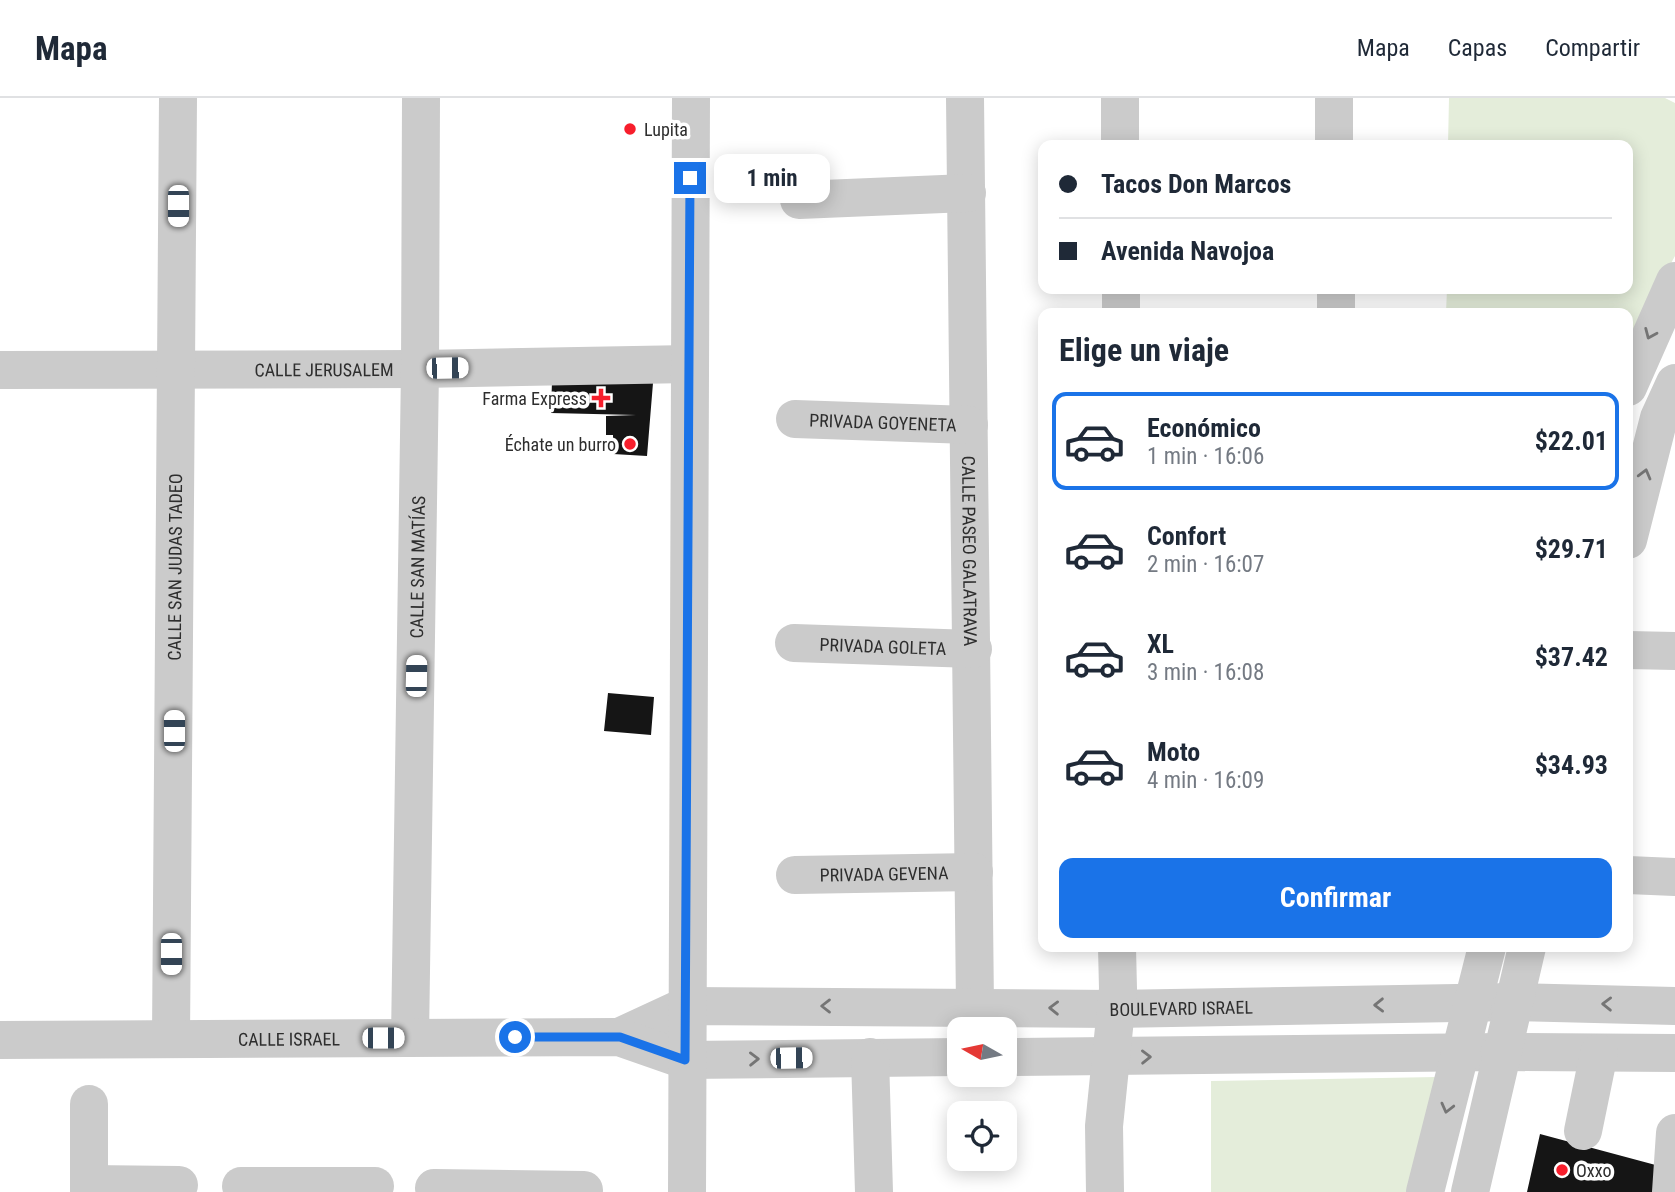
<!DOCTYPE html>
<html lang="es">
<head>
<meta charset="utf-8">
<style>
  body { margin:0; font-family:"Roboto Condensed",sans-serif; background:#f2f2f3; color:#1f2937; height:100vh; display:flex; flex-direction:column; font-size:26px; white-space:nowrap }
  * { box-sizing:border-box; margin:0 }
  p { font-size:23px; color:#747a83 }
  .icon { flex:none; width:38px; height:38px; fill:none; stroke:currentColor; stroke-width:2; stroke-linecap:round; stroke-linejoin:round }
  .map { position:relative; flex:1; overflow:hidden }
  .details { position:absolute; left:1038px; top:210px; width:595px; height:644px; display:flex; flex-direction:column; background:#fff; border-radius:14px; box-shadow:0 4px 18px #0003 }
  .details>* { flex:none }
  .top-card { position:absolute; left:1038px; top:42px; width:595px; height:154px; border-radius:14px; box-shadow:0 4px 18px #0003; display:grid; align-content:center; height:154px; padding:0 21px; background:#fff }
  .needle { width:46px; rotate:279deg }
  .buttons { position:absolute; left:947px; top:919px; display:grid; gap:14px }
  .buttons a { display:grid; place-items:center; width:70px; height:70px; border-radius:14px; background:#fff; box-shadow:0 4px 18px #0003; font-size:35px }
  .end { position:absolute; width:32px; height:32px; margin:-16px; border:9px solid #1a73e8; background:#fff; box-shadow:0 0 0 4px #fff }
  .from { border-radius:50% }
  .bubble { position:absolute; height:49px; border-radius:14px; background:#fff; box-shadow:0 4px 18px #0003; font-size:23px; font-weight:700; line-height:49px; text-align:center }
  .car { position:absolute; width:21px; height:42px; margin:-21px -10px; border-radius:9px; box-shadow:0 0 5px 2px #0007; background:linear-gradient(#fff 24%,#345 0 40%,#fff 0 76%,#345 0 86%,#fff 0) }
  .top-card b { display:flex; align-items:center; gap:24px; height:66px; font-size:26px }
  .top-card b+b { border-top:2px solid #e0e1e3 }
  .top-card i { width:18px; height:18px; background:#1f2937 }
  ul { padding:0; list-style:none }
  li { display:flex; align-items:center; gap:21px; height:98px; margin:0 14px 10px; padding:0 7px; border:4px solid transparent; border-radius:14px }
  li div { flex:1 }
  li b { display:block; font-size:26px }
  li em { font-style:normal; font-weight:700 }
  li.current { border-color:#1a73e8 }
  li>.icon { width:63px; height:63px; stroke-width:1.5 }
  h2 { padding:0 21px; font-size:32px; line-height:84px }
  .action { display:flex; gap:14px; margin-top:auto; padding:14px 21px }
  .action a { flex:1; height:80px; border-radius:14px; background:#1a73e8; color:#fff; font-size:28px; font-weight:700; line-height:80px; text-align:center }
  header { display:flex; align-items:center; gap:42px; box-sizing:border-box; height:98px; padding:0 35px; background:#fff; border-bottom:2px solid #e0e1e3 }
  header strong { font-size:33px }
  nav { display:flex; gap:38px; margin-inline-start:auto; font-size:24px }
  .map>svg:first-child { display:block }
  .green { fill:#e4edda }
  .building { fill:#151515 }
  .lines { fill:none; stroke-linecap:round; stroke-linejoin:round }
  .minor { stroke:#cbcbcb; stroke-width:38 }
  .oneway { stroke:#757575 }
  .route { stroke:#1a73e8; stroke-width:9 }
  .poi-dot { fill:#f71e2c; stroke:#fff; stroke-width:2.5 }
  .labels { text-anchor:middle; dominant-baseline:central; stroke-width:7; stroke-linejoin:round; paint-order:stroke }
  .poi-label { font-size:18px; fill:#2e2e2e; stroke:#fff; text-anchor:start }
  .street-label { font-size:18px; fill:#2e2e2e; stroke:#fff }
</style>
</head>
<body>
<header>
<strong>Mapa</strong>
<nav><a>Mapa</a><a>Capas</a><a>Compartir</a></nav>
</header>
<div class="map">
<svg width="1675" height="1094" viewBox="0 0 1675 1094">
  <rect width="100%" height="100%" fill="#fff"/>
  <path class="green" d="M 1449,0 L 1665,0 L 1675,5 L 1675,158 L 1628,243 L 1628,215 L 1446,215 L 1447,191 L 1628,191 L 1628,47 L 1448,47 Z
    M 1437,979 L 1412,1094 L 1211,1094 L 1211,983 Z"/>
  <path class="building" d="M 552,283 L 653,285 L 647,358 L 613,356 L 613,337 L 606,337 L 606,318 L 636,317 L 551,315 Z
    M 608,595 L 654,599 L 651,637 L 604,633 Z
    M 1540,1036 L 1663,1069 L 1657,1094 L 1527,1094 Z"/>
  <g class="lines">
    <g class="minor">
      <path id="s1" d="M 965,0 L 975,908"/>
      <path d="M 1120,0 L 1120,47"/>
      <path d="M 1334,0 L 1334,47"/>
      <path d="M 799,102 L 967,95"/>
      <path d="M 1121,191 L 1121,215"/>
      <path d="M 1336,191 L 1336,215"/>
      <path id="s2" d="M 0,272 L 420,271 L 690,266"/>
      <path d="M 1628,289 L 1675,183"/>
      <path id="s3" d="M 795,321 L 969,327"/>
      <path d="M 1628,442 L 1659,320 L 1675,285"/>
      <path id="s4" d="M 794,545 L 973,551"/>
      <path d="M 1628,552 L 1675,553"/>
      <path id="s5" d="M 795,777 L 974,774"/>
      <path d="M 1628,777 L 1675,779"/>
      <path id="s6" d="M 619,939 L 686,908 L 1114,911 L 1514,904 L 1675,908"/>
      <path id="s7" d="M 171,940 L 178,0"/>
      <path id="s8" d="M 410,940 L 420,271 L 421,0"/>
      <path id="s9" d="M 0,942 L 619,939 L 685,962 L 959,959"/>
      <path d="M 870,959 L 874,1094"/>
      <path d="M 1004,959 L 1504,954 L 1675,955"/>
      <path d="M 1583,1033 L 1599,955"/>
      <path d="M 89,1086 L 179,1087"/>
      <path d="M 241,1088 L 375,1088"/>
      <path d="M 434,1090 L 584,1092"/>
      <path d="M 89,1094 L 89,1006"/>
      <path d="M 687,1094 L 691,0"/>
      <path d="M 1105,1094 L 1104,1028 L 1118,891 L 1117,849"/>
      <path d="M 1425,1094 L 1487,849"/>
      <path d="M 1470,1094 L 1527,849"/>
      <path d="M 1671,1094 L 1675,1035"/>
    </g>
  </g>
  <defs><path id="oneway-chevron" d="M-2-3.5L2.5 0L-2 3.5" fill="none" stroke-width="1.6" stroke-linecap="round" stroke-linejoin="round" transform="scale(1.75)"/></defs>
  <g class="oneway">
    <use href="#oneway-chevron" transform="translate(1650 236) rotate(113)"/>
    <use href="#oneway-chevron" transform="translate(1645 376) rotate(-75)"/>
    <use href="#oneway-chevron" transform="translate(1607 906) rotate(-179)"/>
    <use href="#oneway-chevron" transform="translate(1379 907) rotate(179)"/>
    <use href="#oneway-chevron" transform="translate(826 908) rotate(180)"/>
    <use href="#oneway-chevron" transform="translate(1054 910) rotate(-179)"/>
    <use href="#oneway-chevron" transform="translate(1146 959) rotate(-1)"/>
    <use href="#oneway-chevron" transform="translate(754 961) rotate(-1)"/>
    <use href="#oneway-chevron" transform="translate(1447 1010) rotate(104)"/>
  </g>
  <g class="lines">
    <path class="route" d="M 515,939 L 620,939 L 685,962 L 690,80"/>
  </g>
  <g class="poi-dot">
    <circle cx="630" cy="31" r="7"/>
    <path d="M597.5 289.5h7v7h7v7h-7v7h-7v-7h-7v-7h7z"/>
    <circle cx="630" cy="346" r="7"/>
    <circle cx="1562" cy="1072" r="7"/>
  </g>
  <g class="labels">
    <g class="poi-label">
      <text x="644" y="31">Lupita</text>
      <text x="587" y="300" text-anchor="end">Farma Express</text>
      <text x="616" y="346" text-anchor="end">Échate un burro</text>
      <text x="1576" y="1072">Oxxo</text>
    </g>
    <g class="street-label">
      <text stroke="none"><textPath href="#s2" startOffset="324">CALLE JERUSALEM</textPath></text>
      <text stroke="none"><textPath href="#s3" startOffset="88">PRIVADA GOYENETA</textPath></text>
      <text stroke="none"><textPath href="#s1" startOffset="453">CALLE PASEO GALATRAVA</textPath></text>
      <text stroke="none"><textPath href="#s7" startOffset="471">CALLE SAN JUDAS TADEO</textPath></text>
      <text stroke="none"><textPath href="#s8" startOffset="471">CALLE SAN MATÍAS</textPath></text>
      <text stroke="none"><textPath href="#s4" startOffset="89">PRIVADA GOLETA</textPath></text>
      <text stroke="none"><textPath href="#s5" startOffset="89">PRIVADA GEVENA</textPath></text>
      <text stroke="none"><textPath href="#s6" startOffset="569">BOULEVARD ISRAEL</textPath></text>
      <text stroke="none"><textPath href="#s9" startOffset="289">CALLE ISRAEL</textPath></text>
    </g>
  </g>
</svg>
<div class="buttons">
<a><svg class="needle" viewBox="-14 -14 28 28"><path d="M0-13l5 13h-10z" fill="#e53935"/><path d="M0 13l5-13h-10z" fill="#747a83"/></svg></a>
<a><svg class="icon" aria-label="locate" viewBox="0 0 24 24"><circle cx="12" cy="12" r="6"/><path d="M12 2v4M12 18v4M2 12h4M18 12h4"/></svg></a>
</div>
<i class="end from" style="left:515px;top:939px"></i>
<i class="end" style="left:690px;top:80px"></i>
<div class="bubble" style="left:714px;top:56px;width:116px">1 min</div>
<i class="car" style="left:178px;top:108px;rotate:180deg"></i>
<i class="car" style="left:447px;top:270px;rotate:89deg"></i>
<i class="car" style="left:416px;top:578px;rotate:1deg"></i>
<i class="car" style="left:174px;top:633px;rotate:0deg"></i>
<i class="car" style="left:171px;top:856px;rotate:180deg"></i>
<i class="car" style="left:383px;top:940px;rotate:90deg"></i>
<i class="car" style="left:791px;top:960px;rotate:89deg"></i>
<div class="top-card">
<b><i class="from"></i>Tacos Don Marcos</b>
<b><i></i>Avenida Navojoa</b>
</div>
<section class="details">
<h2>Elige un viaje</h2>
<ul>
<li class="current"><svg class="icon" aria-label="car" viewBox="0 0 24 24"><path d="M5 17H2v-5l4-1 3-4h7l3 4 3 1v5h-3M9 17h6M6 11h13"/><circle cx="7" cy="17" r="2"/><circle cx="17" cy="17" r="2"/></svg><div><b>Económico</b><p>1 min · 16:06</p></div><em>$22.01</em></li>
<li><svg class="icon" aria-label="car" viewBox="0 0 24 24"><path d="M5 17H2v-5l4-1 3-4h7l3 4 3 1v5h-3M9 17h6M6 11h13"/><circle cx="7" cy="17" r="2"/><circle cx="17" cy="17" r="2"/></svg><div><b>Confort</b><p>2 min · 16:07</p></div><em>$29.71</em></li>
<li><svg class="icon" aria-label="car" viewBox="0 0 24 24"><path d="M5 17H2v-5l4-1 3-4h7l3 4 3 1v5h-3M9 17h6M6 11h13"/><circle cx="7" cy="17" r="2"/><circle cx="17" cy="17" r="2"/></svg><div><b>XL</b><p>3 min · 16:08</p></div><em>$37.42</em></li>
<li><svg class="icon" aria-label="car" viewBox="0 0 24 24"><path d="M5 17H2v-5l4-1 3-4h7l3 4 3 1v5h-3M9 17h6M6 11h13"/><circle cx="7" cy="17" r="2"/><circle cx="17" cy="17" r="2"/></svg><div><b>Moto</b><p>4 min · 16:09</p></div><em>$34.93</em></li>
</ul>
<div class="action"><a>Confirmar</a></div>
</section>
</div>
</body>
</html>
